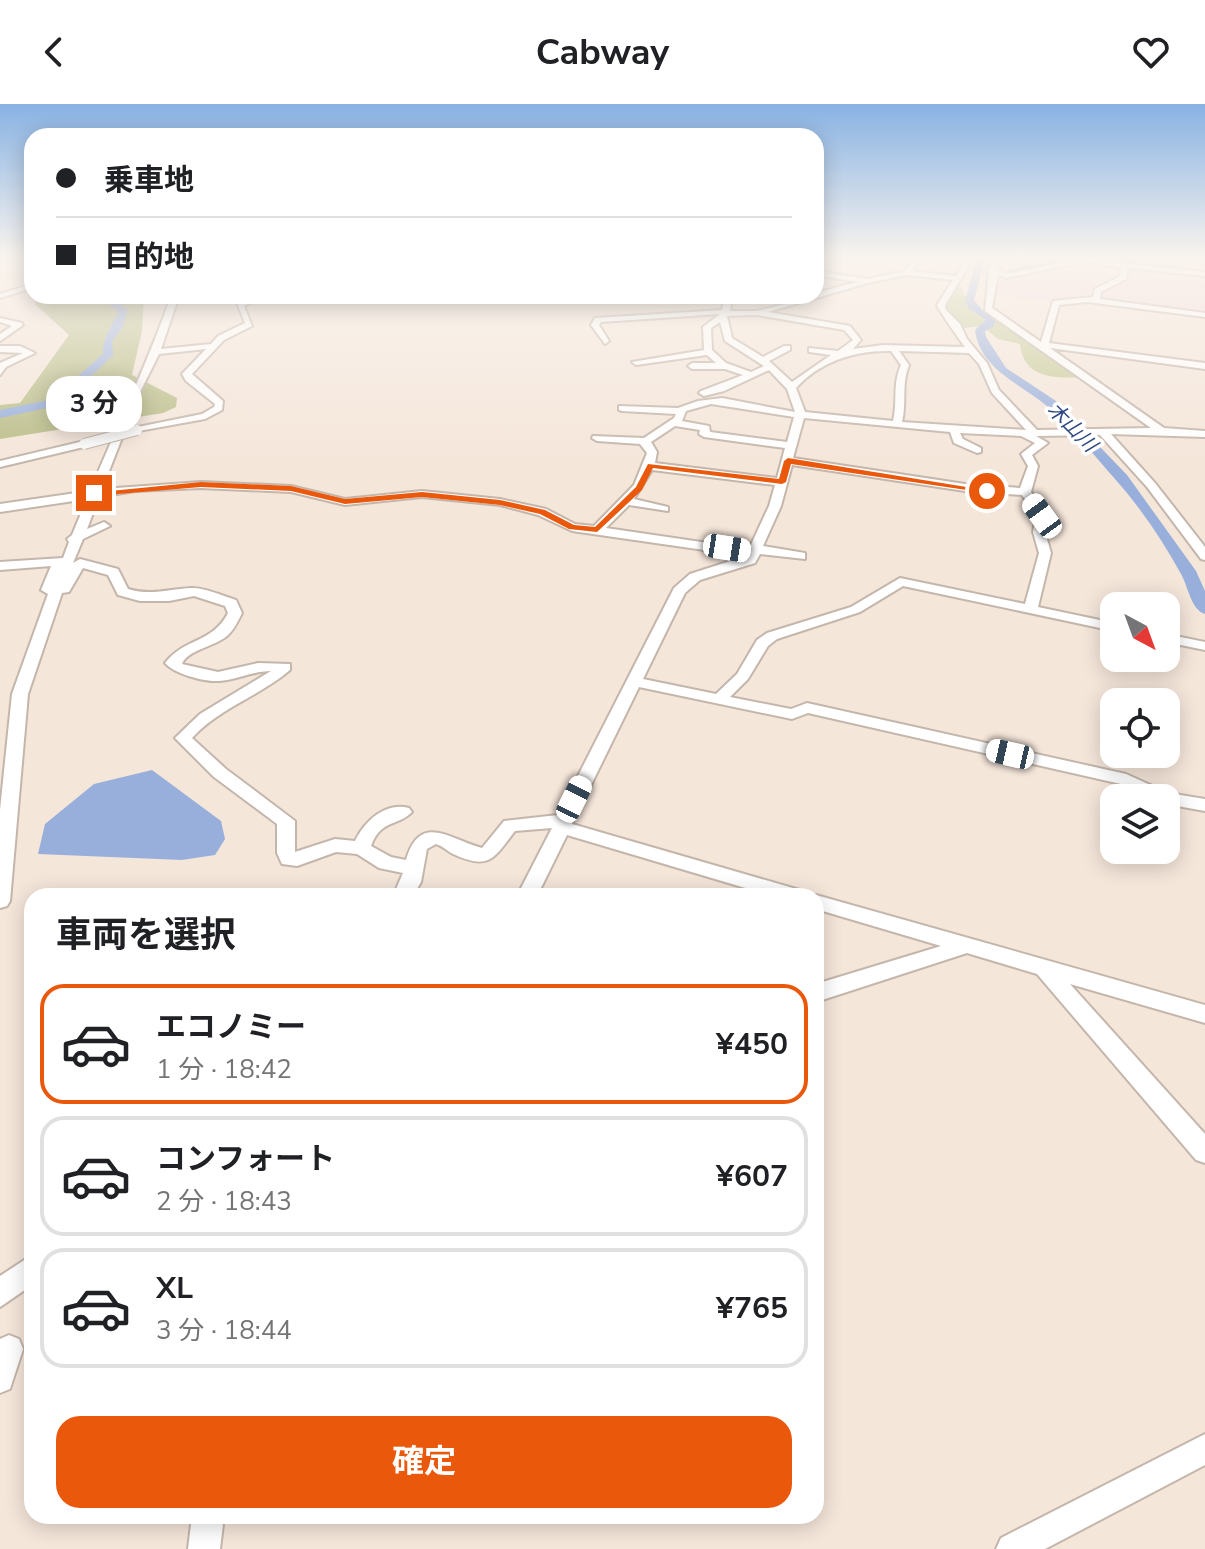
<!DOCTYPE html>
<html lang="ja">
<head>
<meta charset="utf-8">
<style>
  body { margin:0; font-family:"Nunito Sans","Noto Sans JP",sans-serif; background:#f2f2f2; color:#202124; height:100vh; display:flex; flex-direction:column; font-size:30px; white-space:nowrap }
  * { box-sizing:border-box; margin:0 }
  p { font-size:26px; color:#757577 }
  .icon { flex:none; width:44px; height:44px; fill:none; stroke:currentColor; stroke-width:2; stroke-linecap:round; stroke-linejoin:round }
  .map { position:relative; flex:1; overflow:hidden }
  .drawer { position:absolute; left:24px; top:784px; width:800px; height:636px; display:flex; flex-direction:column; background:#fff; border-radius:24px; box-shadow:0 4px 20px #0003 }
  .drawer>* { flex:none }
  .guide { position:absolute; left:24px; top:24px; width:800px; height:176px; border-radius:24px; box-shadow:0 4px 20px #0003; display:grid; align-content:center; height:176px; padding:0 32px; background:#fff }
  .needle { width:52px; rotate:139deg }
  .buttons { position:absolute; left:1100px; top:488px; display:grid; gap:16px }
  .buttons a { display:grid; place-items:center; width:80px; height:80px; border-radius:16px; background:#fff; box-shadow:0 4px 20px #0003; font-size:40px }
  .end { position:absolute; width:36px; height:36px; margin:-18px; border:10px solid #ea580c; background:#fff; box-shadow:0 0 0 4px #fff }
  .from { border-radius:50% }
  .bubble { position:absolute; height:56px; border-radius:24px; background:#fff; box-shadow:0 4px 20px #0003; font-size:26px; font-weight:700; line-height:56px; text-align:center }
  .car { position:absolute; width:24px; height:48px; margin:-24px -12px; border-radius:10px; box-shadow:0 0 6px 2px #0007; background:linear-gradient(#fff 24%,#345 0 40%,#fff 0 76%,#345 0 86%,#fff 0) }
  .guide b { display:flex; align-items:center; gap:28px; height:76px; font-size:30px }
  .guide b+b { border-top:2px solid #e0e0e0 }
  .guide i { width:20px; height:20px; background:#202124 }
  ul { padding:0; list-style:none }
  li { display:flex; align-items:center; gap:24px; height:120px; margin:0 16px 12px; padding:0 16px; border:4px solid #e0e0e0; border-radius:24px }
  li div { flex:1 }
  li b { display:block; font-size:30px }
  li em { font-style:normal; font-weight:700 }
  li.current { border-color:#ea580c }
  li>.icon { width:72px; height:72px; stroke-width:1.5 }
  h2 { padding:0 32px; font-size:36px; line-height:96px }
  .primary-button { display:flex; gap:16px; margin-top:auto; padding:16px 32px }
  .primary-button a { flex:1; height:92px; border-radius:24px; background:#ea580c; color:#fff; font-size:32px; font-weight:700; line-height:92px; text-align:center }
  header { display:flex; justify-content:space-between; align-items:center; height:104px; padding:0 32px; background:#fff; font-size:36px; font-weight:700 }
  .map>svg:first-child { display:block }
  .education { fill:#f2d7dd }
  .green { fill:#c7cb98 }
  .forest { fill:#babe89 }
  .water { fill:#98afdc }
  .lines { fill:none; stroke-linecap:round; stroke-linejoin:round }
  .stream { stroke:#98afdc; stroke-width:2 }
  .river { fill:#98afdc; fill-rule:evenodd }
  .minor-casing { stroke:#c4b6ab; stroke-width:4 }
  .minor { fill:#fff; fill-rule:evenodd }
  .minor-bridge-casing { stroke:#c4b6ab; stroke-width:12; stroke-linecap:butt }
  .minor-bridge { stroke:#fff; stroke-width:10 }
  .route { fill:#ea580c }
  .labels { text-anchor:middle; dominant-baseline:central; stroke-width:7; stroke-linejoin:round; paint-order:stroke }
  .far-water-label { font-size:20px; font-style:italic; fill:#2f4982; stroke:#fff }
</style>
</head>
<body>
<header><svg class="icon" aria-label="back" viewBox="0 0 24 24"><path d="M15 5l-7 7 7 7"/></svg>Cabway<svg class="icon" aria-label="heart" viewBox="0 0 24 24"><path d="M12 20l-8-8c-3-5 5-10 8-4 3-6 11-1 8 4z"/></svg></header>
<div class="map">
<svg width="1205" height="1445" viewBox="0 0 1205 1445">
  <rect width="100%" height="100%" fill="#f5e6da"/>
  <path class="education" d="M 1093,157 L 1121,163 L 1120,171 L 1091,188 L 1091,193 L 1055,198 L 992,191 L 994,172 L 1009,173 Z
    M 1131,164 L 1179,169 L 1179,174 L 1205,177 L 1205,210 L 1099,195 L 1100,189 L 1127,172 Z"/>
  <path class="green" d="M 961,183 L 972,207 L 987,217 L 983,222 L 963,224 L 944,201 L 956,184 Z
    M 996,216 L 1017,228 L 1026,238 L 1079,273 C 1053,275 1023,273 1020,240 L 998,235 L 987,226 Z"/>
  <path class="forest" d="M 40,192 L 144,192 L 142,227 L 132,271 L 177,294 L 176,303 L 163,309 L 0,335 L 0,301 L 20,299 L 69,231 L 35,200 Z"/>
  <path class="water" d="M 152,666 L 221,717 L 225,735 L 215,751 L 182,756 L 38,750 L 45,720 L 94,680 Z"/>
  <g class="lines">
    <path class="stream" d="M 978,168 L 986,168
      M 1003,169 L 1040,160 L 1091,155"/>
    <path class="river" d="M 977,155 L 985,155 L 974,196 L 983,207 L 996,215 L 993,223 L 985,227 L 986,233 L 1006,264 L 1056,297 L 1127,371 L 1196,467 L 1205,487 L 1205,510 C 1191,506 1188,482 1181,470 C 1163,437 1140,403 1115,375 C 1094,351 1072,324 1048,303 C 1022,280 980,266 975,226 L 986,216 L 969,205 L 965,196 Z
      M 97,192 L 108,192 L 128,206 L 122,224 L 112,238 L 113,251 L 89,274 L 98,282 L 96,284 L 51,303 L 0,314 L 0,306 L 44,297 L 85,282 L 76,274 L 103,250 C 102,234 113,222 118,207 Z"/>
    <defs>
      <path id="minor" d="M 913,155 L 919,155 L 912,167 L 956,172 L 967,155 L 973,155 L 945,201 L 946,206 L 960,220 L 967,235 L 987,259 L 999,286 L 1037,326 L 1151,324 L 985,207 L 989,166 L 994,155 L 1000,155 L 999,166 L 1008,170 L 1073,156 L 1120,155 L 1113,158 L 1205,168 L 1205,172 L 1128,164 L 1126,175 L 1101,188 L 1100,195 L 1205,209 L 1205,213 L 1087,198 L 1059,201 L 1049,239 L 1205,259 L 1205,265 L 1050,244 L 1164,324 L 1205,327 L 1205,333 L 1111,330 L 1155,379 L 1205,443 L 1205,456 L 1201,455 L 1147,383 L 1100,331 L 1036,332 L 1048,339 L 1032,351 L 1038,362 L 1031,388 L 1048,412 L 1045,428 L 1051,449 L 1038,503 L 1114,519 L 1114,527 L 903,482 L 860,508 L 777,535 L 768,542 L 748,575 L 730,593 L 791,605 L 807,599 L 1126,670 L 1168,689 L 1205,695 L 1205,707 L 1166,700 L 1166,694 L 1150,694 L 1121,680 L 808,609 L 792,615 L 639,583 L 572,720 L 803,787 L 806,792 L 772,792 L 567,731 L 537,792 L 517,792 L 552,724 L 515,727 C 494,754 490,767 453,750 C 447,747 443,742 436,740 L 427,745 L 421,778 L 413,792 L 393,792 L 403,769 L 379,764 L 357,750 L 336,748 L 297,762 L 282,760 L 277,749 L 277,720 L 214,673 L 175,634 L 200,610 L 271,567 C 253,567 237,576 219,577 C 205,578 174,570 165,559 C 184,534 213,539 228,509 L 225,502 L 194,492 L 169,497 L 140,497 L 118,491 L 108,471 L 83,464 L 69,488 L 62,489 L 28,590 L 10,797 L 7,802 L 0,804 L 0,706 L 12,590 L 48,490 L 41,486 L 51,462 L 0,466 L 0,458 L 63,454 L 69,438 L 67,435 L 72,431 L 87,395 L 0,408 L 0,400 L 90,387 C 117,322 148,259 171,192 L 179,192 L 161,245 L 211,240 L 218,232 L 245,219 L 237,199 L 253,192 L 263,192 L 244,202 L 252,222 L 224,236 L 192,270 L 223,297 L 222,306 L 205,315 L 133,328 L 133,324 L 202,310 L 214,303 L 215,300 L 186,277 L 182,270 L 206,245 L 159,250 L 140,288 L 102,385 L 201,378 L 291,382 L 345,395 L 422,387 L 500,395 L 546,405 L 575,420 L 594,422 L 634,381 L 647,349 L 640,340 L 597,337 L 592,334 L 593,332 L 644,334 L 674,314 L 676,310 L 622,307 L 619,306 L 619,302 L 678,304 L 698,297 L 722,294 L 795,308 L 787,285 L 769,266 L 724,287 L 704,292 L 699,289 L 701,287 L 743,271 L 725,265 L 692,265 L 688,262 L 692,259 L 716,259 L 707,251 L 636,261 L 632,258 L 704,246 L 703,223 L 720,210 L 601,218 L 599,221 L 609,237 L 605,240 L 591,221 L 595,214 L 722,206 L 724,192 L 732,192 L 730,207 L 757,207 L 816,192 L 816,189 L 857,178 L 816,171 L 816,167 L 867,175 L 905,167 ZM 1098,158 L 1101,161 L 1121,163 L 1120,172 L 1095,185 L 1093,193 L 1053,197 L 1041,238 L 992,204 L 998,171 L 1007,174 L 1073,160 ZM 907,171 L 953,176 L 937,201 C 938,205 961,238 965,243 L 883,241 L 853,245 L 861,236 L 850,222 L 768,208 L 868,179 ZM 757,211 L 844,226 L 853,236 L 838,247 L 809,244 L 809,248 L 831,251 L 792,278 L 769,257 L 790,246 L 790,242 L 784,242 L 763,253 L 732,234 L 727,212 ZM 720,218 L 725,237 L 764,262 L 751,268 L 726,259 L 712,246 L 711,224 ZM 891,247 L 901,261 C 892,281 898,297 893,317 L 805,308 L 796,284 C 820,257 856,246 891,247 ZM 899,247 L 969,249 L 979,260 L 992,289 L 1026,326 L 902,318 C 907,298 901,282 909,261 ZM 711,300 L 794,313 L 787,338 L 710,328 L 709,322 L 682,317 L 686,307 ZM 804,314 L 950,328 L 954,339 L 977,349 L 981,348 L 981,344 L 963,335 L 960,329 L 1021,332 L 1035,339 L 1021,350 L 1028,362 L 1020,384 L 965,380 L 793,354 ZM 675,322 L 700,326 L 699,330 L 704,333 L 785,344 L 777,374 L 655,359 L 657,348 L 651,338 ZM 792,361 L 965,387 L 1022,391 L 1036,412 L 1033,428 L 1039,449 L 1025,500 L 900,474 L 851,503 L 767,529 L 757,536 L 737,570 L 716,590 L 643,575 L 685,489 L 700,476 L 755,459 L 760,450 L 805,455 L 805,449 L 763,442 L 781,402 ZM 652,366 L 775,381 L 769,402 L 749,445 L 606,424 L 629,401 L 668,407 L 668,403 L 634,395 ZM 201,384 L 291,388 L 345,401 L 422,393 L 500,401 L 538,411 L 572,427 L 746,452 L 690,470 L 674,484 L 558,711 L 504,717 L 482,744 C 451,736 420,707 406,756 L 391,753 L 371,742 C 381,715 397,723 412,708 L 409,704 C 385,698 365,717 355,737 L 335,735 L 295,748 L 295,717 L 226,665 L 192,634 C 219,604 260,592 290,566 L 290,560 L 258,559 L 218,568 L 182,560 C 187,546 214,543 227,532 C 234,526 238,517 242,509 L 236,496 C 223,492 206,484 192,484 C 169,485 151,492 128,485 L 118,465 L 80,455 L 73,459 L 83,435 L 110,422 L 104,418 L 87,425 L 99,393 L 135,387 Z
        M 32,180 L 32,184 L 0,194 L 0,190 Z
        M 0,214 L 22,219 L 23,221 L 0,237 L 0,230 L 12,222 L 0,218 Z
        M 0,242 L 20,242 L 35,249 L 6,263 L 0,271 L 0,259 L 23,249 L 0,248 Z
        M 84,337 L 88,338 L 88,342 L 0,363 L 0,357 Z
        M 1166,530 L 1205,538 L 1205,546 L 1166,538 Z
        M 816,791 L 1205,901 L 1205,919 L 1070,880 L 1205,1030 L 1205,1059 L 1196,1056 L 1037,870 L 967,849 L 816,898 L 816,880 L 941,842 L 816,805 L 816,792 L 812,792 Z
        M 32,1151 L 32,1181 L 0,1203 L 0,1172 Z
        M 9,1231 L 19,1235 L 23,1245 L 10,1285 L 0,1289 L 0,1235 Z
        M 1205,1330 L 1205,1361 L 1045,1445 L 996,1445 L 1001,1434 Z
        M 192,1412 L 224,1412 L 220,1445 L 188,1445 Z"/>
    </defs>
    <use href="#minor" class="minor-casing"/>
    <use href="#minor" class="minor"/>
    <defs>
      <path id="minor-bridge" d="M 84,340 L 137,326"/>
    </defs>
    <use href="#minor-bridge" class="minor-bridge-casing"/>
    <use href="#minor-bridge" class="minor-bridge"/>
  </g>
  <linearGradient id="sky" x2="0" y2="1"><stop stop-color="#88b2e3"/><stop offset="0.43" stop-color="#faf4ee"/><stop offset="1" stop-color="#faf4ee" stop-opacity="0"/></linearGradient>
  <rect width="1205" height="357" fill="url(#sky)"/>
  <path class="route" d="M 788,354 L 991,387 L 987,389 L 791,360 L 786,378 L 782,380 L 653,364 L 642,386 L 597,428 L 569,425 L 540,410 L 500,401 L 422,393 L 345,400 L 291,387 L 201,383 L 94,392 L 90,389 L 201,378 L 291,382 L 345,395 L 422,388 L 500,396 L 545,406 L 574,421 L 595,423 L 636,383 L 648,360 L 779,375 L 784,357 Z"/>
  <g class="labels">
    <g class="far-water-label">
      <text transform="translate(1072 323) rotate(45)">木山川</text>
    </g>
  </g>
</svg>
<div class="buttons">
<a><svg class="needle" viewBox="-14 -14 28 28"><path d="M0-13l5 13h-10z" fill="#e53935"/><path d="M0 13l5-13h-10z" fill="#757577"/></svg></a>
<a><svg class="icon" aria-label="locate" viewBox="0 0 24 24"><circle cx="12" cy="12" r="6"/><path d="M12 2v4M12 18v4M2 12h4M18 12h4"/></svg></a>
<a><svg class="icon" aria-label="layers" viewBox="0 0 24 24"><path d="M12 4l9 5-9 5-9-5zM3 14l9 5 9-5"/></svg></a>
</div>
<i class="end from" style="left:987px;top:387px"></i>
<i class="end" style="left:94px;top:389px"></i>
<div class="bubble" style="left:46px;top:272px;width:96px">3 分</div>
<i class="car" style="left:1042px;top:412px;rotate:324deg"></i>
<i class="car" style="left:727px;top:444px;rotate:99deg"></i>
<i class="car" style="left:1010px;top:650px;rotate:283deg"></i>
<i class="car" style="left:574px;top:695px;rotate:26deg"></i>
<div class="guide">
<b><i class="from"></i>乗車地</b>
<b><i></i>目的地</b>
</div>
<section class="drawer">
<h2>車両を選択</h2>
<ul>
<li class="current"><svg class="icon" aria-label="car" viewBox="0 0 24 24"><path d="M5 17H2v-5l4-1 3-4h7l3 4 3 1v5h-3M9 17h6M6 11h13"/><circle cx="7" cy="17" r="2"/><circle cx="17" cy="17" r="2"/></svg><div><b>エコノミー</b><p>1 分 · 18:42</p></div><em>¥450</em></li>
<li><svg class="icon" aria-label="car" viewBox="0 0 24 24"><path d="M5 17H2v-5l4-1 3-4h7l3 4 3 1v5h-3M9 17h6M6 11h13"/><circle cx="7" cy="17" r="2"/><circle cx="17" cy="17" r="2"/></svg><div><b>コンフォート</b><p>2 分 · 18:43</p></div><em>¥607</em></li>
<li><svg class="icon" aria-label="car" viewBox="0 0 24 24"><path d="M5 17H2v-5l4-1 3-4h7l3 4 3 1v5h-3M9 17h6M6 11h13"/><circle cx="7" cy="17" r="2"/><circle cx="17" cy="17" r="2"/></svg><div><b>XL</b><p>3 分 · 18:44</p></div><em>¥765</em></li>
</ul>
<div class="primary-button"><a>確定</a></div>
</section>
</div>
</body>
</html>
